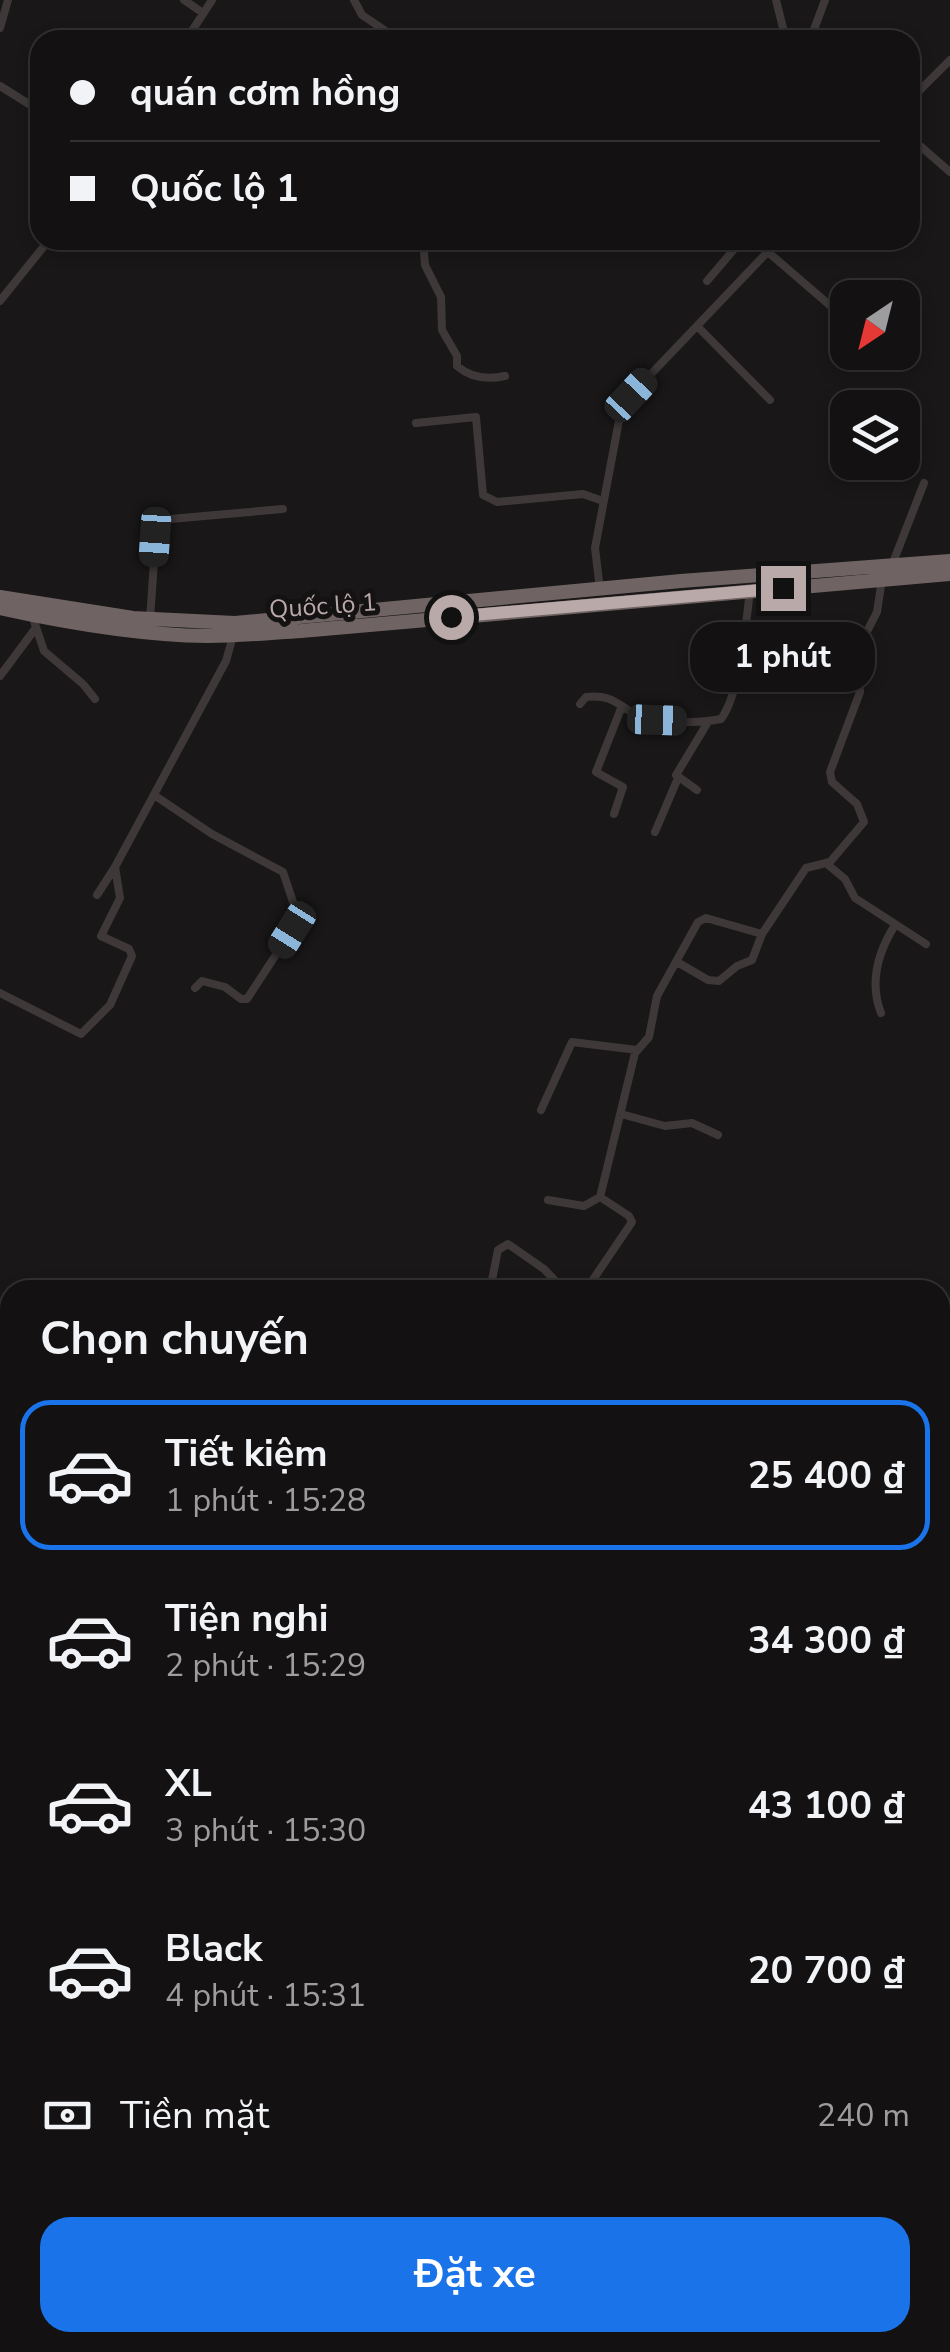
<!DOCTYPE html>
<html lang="vi">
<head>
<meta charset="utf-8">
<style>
  body { margin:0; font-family:"Nunito Sans",sans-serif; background:#201f1f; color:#f1f3f6; height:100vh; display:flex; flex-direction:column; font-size:38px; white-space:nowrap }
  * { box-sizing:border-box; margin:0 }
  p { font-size:32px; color:#9d9d9f }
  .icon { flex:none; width:55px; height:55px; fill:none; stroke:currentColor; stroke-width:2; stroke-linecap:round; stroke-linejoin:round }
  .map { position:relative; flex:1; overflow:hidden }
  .sheet { position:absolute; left:0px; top:1280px; width:950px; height:1072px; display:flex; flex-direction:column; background:#131111; border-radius:30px 30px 0 0; box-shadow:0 5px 15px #0003,0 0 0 2px #323131 }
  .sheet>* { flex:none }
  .banner { position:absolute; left:30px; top:30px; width:890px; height:220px; border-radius:30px; box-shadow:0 5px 15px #0003,0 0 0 2px #323131; display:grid; align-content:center; height:220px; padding:0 40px; background:#131111 }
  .needle { width:65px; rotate:215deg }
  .tools { position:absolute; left:830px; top:280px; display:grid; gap:20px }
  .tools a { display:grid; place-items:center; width:90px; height:90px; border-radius:20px; background:#131111; box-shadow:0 5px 15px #0003,0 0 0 2px #323131; font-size:50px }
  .end { position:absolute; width:45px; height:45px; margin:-22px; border:12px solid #b9a9a8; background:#111; box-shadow:0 0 0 5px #111 }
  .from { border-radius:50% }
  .bubble { position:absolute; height:70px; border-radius:30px; background:#131111; box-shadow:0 5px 15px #0003,0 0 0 2px #323131; font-size:32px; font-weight:700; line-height:70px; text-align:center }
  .car { position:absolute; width:30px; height:60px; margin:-30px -15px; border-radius:12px; box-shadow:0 0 8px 2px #0007; background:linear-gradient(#222 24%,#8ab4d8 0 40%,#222 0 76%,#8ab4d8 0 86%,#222 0) }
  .banner b { display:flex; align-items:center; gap:35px; height:95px; font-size:38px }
  .banner b+b { border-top:2px solid #323131 }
  .banner i { width:25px; height:25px; background:#f1f3f6 }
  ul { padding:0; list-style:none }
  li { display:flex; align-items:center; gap:30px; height:150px; margin:0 20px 15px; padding:0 20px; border:5px solid transparent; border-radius:30px }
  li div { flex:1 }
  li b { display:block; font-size:38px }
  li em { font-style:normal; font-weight:700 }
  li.selected { border-color:#1a73e8 }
  li>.icon { width:90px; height:90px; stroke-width:1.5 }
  h2 { padding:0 40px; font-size:45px; line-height:120px }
  .pay { display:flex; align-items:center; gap:25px; height:110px; padding:0 40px; font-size:38px }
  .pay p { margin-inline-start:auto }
  .action { display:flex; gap:20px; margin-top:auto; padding:20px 40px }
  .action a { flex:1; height:115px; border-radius:30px; background:#1a73e8; color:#fff; font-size:40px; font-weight:700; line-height:115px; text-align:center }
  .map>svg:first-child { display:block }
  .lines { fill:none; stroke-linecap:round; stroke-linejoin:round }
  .street { stroke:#3e3938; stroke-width:8 }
  .highway { stroke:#6f6463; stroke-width:14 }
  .route { stroke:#b9a9a8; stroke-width:12 }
  .labels { text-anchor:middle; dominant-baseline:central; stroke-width:10; stroke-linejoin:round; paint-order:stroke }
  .street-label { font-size:25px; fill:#b9a9a8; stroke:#141212 }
</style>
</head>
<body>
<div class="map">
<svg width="950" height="2352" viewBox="0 0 950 2352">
  <rect width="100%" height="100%" fill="#191717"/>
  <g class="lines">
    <path class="street" d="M 184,0 L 203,13
      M 354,0 L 362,15 L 399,40
      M 776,0 L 786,40
      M 0,28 L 8,0
      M 186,40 L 212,0
      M 810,40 L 825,0
      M 0,86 L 40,111
      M 910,100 L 950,60
      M 910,137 L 950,172
      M 423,240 L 425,265 L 441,297 L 442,330 L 457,356 L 457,366 C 471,378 487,380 505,376
      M 768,252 L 848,321
      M 707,281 L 742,240
      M 0,301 L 49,240
      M 697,326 L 770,400
      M 416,423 L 476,417 L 483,495 L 497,502 L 583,494 L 603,501
      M 892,565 L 924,483
      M 600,590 L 595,548 L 621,410 L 631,395 L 779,240
      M 32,615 L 44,651 L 83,684 L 95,699
      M 150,619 L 156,533 L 159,520 L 283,509
      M 0,676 L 35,629
      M 580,704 L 586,697 C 617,693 620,711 646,718 C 668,724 699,723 721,719 C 740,694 746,623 750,590
      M 697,790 L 676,775 L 708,722
      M 154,795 L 212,834 L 283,872 L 297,914 L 296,924 L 247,999 L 241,999 L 225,987 L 202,981 L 195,988
      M 614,814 L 623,787 L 596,772 L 622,706
      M 655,832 L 678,778
      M 827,864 L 845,879 L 855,898 L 926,944
      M 97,895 L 115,867
      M 677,962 L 708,980 L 719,981 L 737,966 L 752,960 L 762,934
      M 0,993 L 81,1034 L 110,1005 L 132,956 L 129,949 L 101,936 L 120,898 L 115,867 L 226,661 L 233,636
      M 881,1013 C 869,982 878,952 895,925
      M 541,1110 L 572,1042 L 637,1050
      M 621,1114 L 665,1126 L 692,1123 L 718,1135
      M 548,1200 L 584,1206 L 600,1197
      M 490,1290 L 498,1250 L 508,1244 L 544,1269 L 564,1290
      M 586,1290 L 632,1222 L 629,1216 L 600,1197 L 635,1053 L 649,1037 L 657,996 L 698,922 L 706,918 L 762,934 L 806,868 L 830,862 L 864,822 L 857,804 L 832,782 L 830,772 L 860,692 L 856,653 L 877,612 L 882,579
      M 940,1390 L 950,1397
      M 0,1494 L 10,1499
      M 0,1534 L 10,1513
      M 0,1589 L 10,1595
      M 0,1661 L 10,1661
      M 940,1680 L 945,1676 L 950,1678
      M 0,1904 L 9,1907
      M 940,1930 L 950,1916
      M 0,1968 L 10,1975
      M 940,2229 L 950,2236
      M 483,2342 L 488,2352
      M 448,2352 L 462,2342
      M 584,2352 L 597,2342"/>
    <path class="highway" d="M 0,597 L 133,618 L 235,623 L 681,581 L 950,561
      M 0,608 C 68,623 138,635 208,636 C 239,636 270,633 301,631 L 950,574"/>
  </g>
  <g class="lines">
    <path class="route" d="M 451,617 L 783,588"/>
  </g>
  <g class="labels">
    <g class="street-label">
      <text transform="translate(323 606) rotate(-4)">Quốc lộ 1</text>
    </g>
  </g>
</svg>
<div class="tools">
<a><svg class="needle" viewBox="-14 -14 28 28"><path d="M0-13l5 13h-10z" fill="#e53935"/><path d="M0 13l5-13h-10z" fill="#9d9d9f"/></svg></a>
<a><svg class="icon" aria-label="layers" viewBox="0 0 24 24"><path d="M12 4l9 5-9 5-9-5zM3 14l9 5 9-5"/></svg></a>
</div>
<i class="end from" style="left:451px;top:617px"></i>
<i class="end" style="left:783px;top:588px"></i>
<div class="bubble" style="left:690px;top:622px;width:185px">1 phút</div>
<i class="car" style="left:631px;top:395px;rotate:43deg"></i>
<i class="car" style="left:155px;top:537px;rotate:184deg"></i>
<i class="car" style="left:657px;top:720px;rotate:92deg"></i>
<i class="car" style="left:292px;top:930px;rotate:212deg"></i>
<div class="banner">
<b><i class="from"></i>quán cơm hồng</b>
<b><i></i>Quốc lộ 1</b>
</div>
<section class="sheet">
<h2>Chọn chuyến</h2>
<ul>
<li class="selected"><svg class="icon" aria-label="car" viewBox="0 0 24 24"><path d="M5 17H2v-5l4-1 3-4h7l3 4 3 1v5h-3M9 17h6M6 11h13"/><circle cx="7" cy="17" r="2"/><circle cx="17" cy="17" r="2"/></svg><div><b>Tiết kiệm</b><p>1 phút · 15:28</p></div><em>25 400 ₫</em></li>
<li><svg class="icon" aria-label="car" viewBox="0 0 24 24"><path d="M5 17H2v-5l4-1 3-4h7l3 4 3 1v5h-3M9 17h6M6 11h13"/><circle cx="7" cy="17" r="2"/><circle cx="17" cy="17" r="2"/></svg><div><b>Tiện nghi</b><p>2 phút · 15:29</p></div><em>34 300 ₫</em></li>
<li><svg class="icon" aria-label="car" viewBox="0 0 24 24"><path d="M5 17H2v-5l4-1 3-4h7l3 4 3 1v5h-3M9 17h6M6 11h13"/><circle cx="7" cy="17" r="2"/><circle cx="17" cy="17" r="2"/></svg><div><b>XL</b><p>3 phút · 15:30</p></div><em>43 100 ₫</em></li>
<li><svg class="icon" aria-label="car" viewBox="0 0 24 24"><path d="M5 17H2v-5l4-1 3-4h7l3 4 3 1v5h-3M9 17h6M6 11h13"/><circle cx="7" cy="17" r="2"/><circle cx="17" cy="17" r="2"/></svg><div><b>Black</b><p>4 phút · 15:31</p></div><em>20 700 ₫</em></li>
</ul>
<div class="pay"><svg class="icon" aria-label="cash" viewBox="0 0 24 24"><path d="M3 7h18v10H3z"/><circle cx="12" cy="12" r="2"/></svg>Tiền mặt<p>240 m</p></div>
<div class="action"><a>Đặt xe</a></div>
</section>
</div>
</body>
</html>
